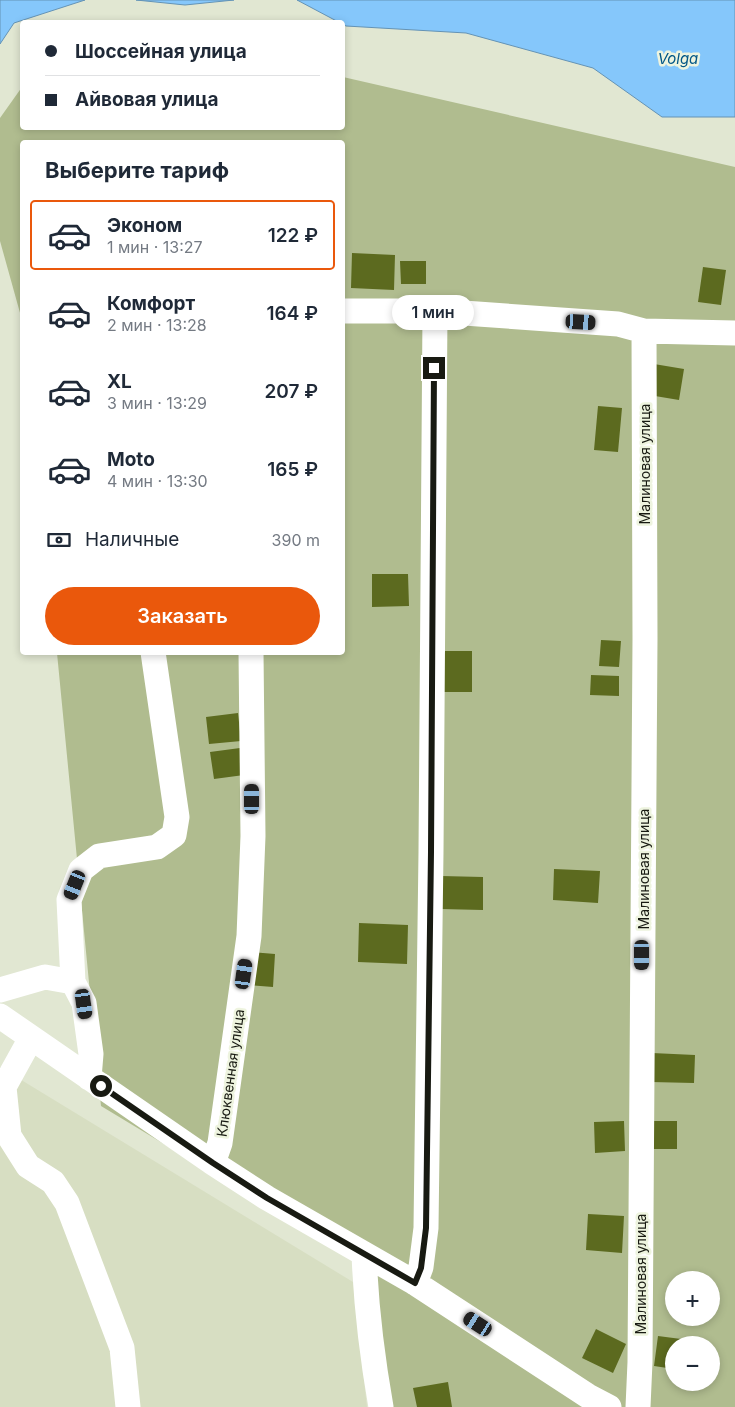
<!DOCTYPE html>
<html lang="ru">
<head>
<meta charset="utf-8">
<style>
  body { margin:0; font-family:Inter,sans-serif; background:#f6f6f7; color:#1f2937; height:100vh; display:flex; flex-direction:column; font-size:19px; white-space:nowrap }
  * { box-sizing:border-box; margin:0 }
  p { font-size:16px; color:#747a83 }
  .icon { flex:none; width:28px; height:28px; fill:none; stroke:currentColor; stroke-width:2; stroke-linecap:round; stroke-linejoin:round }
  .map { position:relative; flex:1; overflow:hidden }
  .details { position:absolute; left:20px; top:140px; width:325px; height:515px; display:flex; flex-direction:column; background:#fff; border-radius:5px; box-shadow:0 2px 8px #0003 }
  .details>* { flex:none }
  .guide { position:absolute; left:20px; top:20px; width:325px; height:110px; border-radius:5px; box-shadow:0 2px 8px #0003; display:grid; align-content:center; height:110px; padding:0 25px; background:#fff }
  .tools { position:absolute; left:665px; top:1271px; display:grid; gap:10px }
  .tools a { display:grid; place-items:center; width:55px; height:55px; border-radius:50%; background:#fff; box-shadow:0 2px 8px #0003; font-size:25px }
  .end { position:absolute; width:22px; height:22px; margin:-11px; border:6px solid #181a12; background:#fff; box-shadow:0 0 0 2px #fff }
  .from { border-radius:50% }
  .bubble { position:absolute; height:35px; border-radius:18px; background:#fff; box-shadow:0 2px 8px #0003; font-size:16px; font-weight:600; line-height:35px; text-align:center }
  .car { position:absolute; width:15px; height:30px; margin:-15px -8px; border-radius:6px; box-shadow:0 0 4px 1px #0007; background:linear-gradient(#222 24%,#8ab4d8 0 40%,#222 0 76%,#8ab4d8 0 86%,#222 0) }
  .guide b { display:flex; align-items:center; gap:18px; height:48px; font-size:19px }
  .guide b+b { border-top:1px solid #e0e1e3 }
  .guide i { width:12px; height:12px; background:#1f2937 }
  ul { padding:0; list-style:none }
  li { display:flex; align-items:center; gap:15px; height:70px; margin:0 10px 8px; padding:0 15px; border:2px solid transparent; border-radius:5px }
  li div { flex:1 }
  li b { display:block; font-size:19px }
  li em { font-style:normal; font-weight:600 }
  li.active { border-color:#ea580c }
  li>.icon { width:45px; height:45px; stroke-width:1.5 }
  h2 { padding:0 25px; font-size:22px; line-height:60px }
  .pay { display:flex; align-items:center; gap:12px; height:55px; padding:0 25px; font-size:19px }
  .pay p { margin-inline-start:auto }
  .primary-button { display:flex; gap:10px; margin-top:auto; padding:10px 25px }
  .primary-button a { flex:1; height:58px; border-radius:30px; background:#ea580c; color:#fff; font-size:20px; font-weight:600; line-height:58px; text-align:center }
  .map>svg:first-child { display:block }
  .built { fill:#d7dec2 }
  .green { fill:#b0bc8f; fill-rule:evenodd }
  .water { fill:#85c7fb; stroke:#6493b5 }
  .building { fill:#5c6a1f }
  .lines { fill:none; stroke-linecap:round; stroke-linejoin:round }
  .minor { stroke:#fff; stroke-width:25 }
  .route { stroke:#181a12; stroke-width:6 }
  .labels { text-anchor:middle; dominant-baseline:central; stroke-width:5; stroke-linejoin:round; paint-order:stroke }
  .street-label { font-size:14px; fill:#181a12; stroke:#eef4df }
  .water-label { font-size:15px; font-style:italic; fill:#035786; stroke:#eef4df }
</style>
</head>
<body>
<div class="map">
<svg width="735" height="1407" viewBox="0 0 735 1407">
  <rect width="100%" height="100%" fill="#e1e7d2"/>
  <path class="built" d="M 0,1067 L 353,1282 L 367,1407 L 0,1407 Z"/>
  <path class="green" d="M 343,77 L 735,167 L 735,1407 L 386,1407 L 371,1269 L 101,1106 L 57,653 L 342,652 L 342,142 L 22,142 L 22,320 L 0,241 L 0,118 L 22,87 L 22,128 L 342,128 ZM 674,1280 L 711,1280 L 711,1318 L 674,1318 ZM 674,1345 L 711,1345 L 711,1382 L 674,1382 Z"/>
  <path class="water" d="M 0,0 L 85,0 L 14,23 L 0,44 Z
    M 136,0 L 234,0 L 185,5 Z
    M 297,0 L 735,0 L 735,117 L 662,117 L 593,68 L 466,33 L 346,26 Z"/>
  <path class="building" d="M 352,253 L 395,255 L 394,290 L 351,288 Z
    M 400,261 L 426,261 L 426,284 L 401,284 Z
    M 703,267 L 726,270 L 721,305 L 698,302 Z
    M 654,364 L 684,369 L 679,400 L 649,395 Z
    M 598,406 L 622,408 L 618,452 L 594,450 Z
    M 372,574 L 408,574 L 409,606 L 372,607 Z
    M 601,640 L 621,641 L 619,667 L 599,666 Z
    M 442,651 L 472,651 L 472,692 L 442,692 Z
    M 591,675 L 619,676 L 619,696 L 590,695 Z
    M 238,713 L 241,741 L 209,744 L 206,717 Z
    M 240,748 L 244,775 L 214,779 L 210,752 Z
    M 554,869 L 600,871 L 598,903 L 553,900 Z
    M 441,876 L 483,877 L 483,910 L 440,909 Z
    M 359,923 L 408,925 L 407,964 L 358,962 Z
    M 251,952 L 275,954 L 273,987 L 248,985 Z
    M 652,1053 L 695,1055 L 694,1083 L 651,1082 Z
    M 624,1121 L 625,1151 L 595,1153 L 594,1122 Z
    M 650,1121 L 677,1121 L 677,1149 L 651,1149 Z
    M 588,1214 L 624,1216 L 622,1253 L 586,1250 Z
    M 596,1329 L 626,1344 L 613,1373 L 582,1358 Z
    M 658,1336 L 704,1342 L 703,1345 L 674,1345 L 674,1369 L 654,1366 Z
    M 448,1382 L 452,1407 L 417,1407 L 413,1388 Z"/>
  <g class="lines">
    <path class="minor" d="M 342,311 L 435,311 L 618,324 L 644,331 L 735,333
      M 73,982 L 69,900 L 81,870 L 99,856 L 157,847 L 174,835 L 177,817 L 153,652
      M 0,990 L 45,977 L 73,982 L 84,1003 L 91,1054 L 89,1078
      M 0,1016 L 213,1163 L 267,1198 L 415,1283 L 588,1396 L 609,1407
      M 31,1038 L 4,1087 L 9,1136 L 28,1166 L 53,1182 L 67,1203 L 122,1348 L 128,1407
      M 213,1163 L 220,1143 L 249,936 L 253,836 L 251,652
      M 364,1254 C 366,1306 372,1356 381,1407
      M 415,1283 L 421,1267 L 426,1228 L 431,852 L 435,311
      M 638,1407 L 640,1362 L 645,639 L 644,331"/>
  </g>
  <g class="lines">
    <path class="route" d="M 101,1086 L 213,1163 L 267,1198 L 415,1283 L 421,1268 L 426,1228 L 431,852 L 434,368"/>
  </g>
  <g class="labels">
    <g class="street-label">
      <text transform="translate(644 464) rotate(-90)">Малиновая улица</text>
      <text transform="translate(643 869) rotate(-90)">Малиновая улица</text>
      <text transform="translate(230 1073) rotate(-82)">Клюквенная улица</text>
      <text transform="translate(640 1274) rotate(-90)">Малиновая улица</text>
    </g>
    <g class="water-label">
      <text x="678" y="58">Volga</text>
    </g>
  </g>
</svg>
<div class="tools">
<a>+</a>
<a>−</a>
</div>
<i class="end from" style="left:101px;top:1086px"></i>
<i class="end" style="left:434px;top:368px"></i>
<div class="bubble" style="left:392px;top:295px;width:82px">1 мин</div>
<i class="car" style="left:581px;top:322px;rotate:93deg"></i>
<i class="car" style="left:252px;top:799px;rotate:0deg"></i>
<i class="car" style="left:75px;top:885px;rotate:202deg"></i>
<i class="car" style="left:642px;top:955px;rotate:180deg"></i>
<i class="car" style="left:244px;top:974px;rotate:8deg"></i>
<i class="car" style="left:84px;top:1004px;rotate:172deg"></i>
<i class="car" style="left:478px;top:1324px;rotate:303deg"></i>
<div class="guide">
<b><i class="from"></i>Шоссейная улица</b>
<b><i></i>Айвовая улица</b>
</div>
<section class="details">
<h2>Выберите тариф</h2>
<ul>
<li class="active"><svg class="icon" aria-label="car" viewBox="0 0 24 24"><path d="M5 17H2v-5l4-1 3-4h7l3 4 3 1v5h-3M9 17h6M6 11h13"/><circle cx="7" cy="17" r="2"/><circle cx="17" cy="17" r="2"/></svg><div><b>Эконом</b><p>1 мин · 13:27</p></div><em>122 ₽</em></li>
<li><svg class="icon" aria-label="car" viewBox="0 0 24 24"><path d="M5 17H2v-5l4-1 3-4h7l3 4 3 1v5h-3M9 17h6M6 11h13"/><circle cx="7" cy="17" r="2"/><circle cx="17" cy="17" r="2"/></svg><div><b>Комфорт</b><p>2 мин · 13:28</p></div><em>164 ₽</em></li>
<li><svg class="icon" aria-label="car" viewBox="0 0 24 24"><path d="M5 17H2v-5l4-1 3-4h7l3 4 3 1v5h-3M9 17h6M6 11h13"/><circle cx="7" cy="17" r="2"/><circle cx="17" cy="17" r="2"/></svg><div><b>XL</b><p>3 мин · 13:29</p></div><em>207 ₽</em></li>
<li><svg class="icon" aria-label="car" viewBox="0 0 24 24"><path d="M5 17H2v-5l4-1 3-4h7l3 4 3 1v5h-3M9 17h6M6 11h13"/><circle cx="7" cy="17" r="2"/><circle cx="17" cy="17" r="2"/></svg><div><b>Moto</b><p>4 мин · 13:30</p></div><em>165 ₽</em></li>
</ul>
<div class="pay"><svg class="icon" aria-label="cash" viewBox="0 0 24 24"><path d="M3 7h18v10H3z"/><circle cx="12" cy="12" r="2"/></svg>Наличные<p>390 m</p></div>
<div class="primary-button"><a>Заказать</a></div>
</section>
</div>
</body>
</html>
